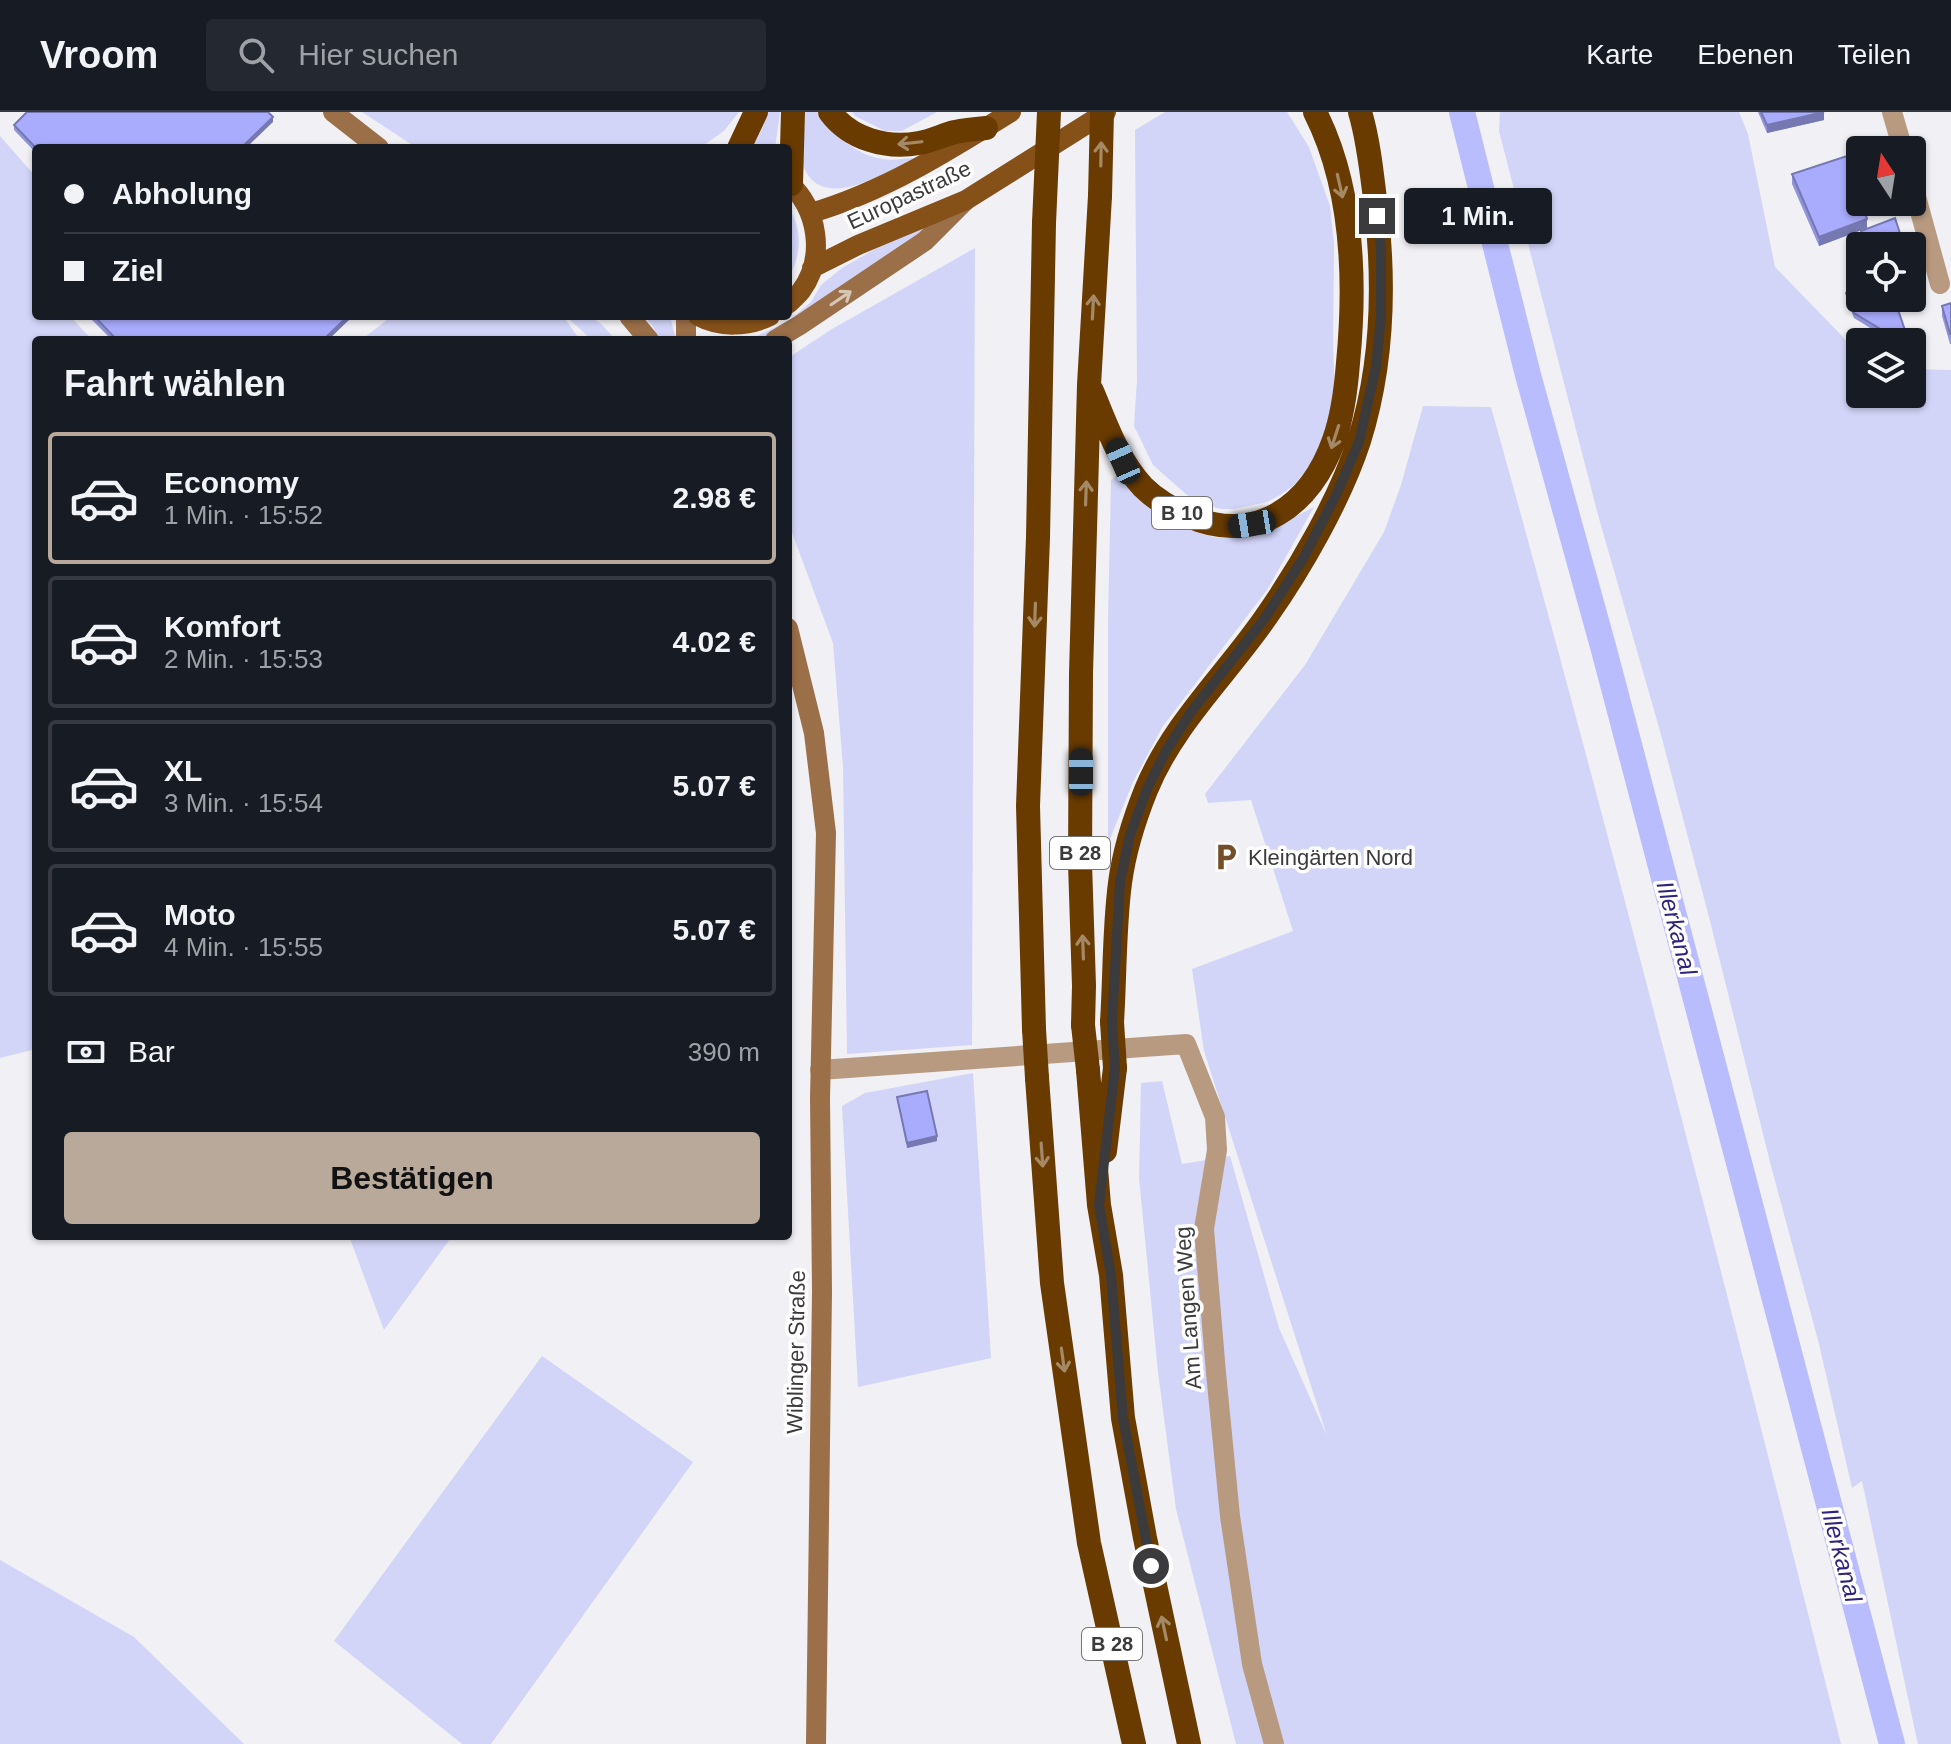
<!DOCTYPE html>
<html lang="de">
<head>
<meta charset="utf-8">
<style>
  body { margin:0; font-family:Arial,sans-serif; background:#242831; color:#f1f3f6; height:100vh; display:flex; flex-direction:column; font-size:30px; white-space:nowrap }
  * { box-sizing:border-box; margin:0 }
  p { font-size:26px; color:#9ea1a6 }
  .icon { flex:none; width:44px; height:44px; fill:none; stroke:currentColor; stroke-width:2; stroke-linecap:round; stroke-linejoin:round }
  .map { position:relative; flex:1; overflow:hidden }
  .drawer { position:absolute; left:32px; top:224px; width:760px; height:904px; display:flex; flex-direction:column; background:#171b24; border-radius:8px; box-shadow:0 2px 6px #0004 }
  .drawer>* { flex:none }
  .hud { position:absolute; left:32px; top:32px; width:760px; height:176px; border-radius:8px; box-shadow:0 2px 6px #0004; display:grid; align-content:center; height:176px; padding:0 32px; background:#171b24 }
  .needle { width:52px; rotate:348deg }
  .buttons { position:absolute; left:1846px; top:24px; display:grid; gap:16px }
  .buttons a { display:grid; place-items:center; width:80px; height:80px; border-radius:8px; background:#171b24; box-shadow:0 2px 6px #0004; font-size:40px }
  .end { position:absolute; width:36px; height:36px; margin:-18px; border:10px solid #3b3b3d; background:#fff; box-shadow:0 0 0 4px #fff }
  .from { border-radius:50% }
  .bubble { position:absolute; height:56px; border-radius:8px; background:#171b24; box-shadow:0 2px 6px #0004; font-size:26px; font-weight:800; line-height:56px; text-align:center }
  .car { position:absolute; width:24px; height:48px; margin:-24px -12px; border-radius:10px; box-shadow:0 0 6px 2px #0007; background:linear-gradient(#222 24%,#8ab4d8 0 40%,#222 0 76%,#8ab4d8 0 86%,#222 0) }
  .hud b { display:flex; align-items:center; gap:28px; height:76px; font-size:30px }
  .hud b+b { border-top:2px solid #363941 }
  .hud i { width:20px; height:20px; background:#f1f3f6 }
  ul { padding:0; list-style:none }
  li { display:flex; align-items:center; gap:24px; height:132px; margin:0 16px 12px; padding:0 16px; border:4px solid #363941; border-radius:8px }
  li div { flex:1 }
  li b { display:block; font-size:30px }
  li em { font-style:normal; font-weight:800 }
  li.on { border-color:#b9a99a }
  li>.icon { width:72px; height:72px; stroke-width:1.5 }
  h2 { padding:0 32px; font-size:36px; line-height:96px }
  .pay { display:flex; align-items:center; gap:20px; height:88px; padding:0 32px; font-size:30px }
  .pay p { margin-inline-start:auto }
  .button { display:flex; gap:16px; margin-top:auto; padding:16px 32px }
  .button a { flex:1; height:92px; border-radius:8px; background:#b9a99a; color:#111; font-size:32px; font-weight:800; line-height:92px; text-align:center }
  header { display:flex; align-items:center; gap:48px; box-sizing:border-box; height:112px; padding:0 40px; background:#171b24; border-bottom:2px solid #363941 }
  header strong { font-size:38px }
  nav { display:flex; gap:44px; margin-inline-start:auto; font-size:28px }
  .search { width:560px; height:72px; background:#242831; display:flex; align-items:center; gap:20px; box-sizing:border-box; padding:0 28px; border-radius:8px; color:#9ea1a6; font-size:30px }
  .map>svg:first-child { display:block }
  .green { fill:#d2d5f8 }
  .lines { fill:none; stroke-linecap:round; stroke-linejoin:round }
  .canal { stroke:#b9bcfd; stroke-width:26 }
  .street { stroke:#b89a80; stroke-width:20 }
  .secondary { stroke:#9b6f48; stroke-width:20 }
  .primary { stroke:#855119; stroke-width:20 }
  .highway { stroke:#693b00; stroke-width:24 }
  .highway-bridge { stroke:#693b00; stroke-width:24 }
  .wall { fill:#9194da }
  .shaded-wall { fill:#7678b1 }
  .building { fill:#a9acfd; stroke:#7678b1; stroke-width:2 }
  .oneway { stroke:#a58966 }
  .oneway2 { stroke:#d7c5b6 }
  .route { stroke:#3b3b3d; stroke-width:10 }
  .labels { text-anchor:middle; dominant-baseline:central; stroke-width:7; stroke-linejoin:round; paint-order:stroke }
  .shield { fill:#fff; stroke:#767677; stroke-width:2 }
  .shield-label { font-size:20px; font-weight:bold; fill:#3b3b3d }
  .street-label { font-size:22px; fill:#3b3b3d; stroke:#fff }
  .poi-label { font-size:22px; fill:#3b3b3d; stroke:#fff; text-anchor:start }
  .water-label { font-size:24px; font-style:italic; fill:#30237d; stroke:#fff }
</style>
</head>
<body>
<header>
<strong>Vroom</strong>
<div class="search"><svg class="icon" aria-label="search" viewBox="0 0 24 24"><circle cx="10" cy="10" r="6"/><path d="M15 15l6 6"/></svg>Hier suchen</div>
<nav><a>Karte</a><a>Ebenen</a><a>Teilen</a></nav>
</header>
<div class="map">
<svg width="1951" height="1632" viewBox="0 0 1951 1632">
  <rect width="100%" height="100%" fill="#f0f0f5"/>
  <path class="green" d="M 362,0 L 739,0 L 724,19 L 700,36 L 417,36 Z
    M 768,0 L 780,0 L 775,36 L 752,36 L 762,17 Z
    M 803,0 L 817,0 C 834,21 854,43 883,47 C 893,49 905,46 915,46 C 886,60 824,101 804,56 C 800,48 803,12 803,0 Z
    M 852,0 L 937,0 L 902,19 L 885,19 L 855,4 Z
    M 1165,0 L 1287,0 L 1309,35 L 1330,94 L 1334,132 L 1333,231 L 1335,282 L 1327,323 L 1306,359 L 1293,374 L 1280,383 L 1267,390 L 1234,397 L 1222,397 L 1196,391 L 1153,353 L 1134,314 L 1137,268 L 1135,18 Z
    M 1500,0 L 1739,0 L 1748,22 L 1775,155 L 1843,225 L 1860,248 L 1860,282 L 1912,282 L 1912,257 L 1951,258 L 1951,1632 L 1918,1632 L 1915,1619 L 1862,1369 L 1852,1376 L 1819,1232 L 1771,1054 L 1710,809 L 1660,619 L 1598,403 L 1499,19 Z
    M 0,24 L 36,65 L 36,204 L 70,204 L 92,228 L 36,228 L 36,937 L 0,946 Z
    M 788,95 C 803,117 802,144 788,166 Z
    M 930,113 L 931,115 L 802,205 L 762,228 L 752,228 L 757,224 L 789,208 L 811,190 L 821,173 L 842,156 L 877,136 Z
    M 975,136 L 972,933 L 847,942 L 843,655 L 833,531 L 788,410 L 788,246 L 832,217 Z
    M 392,204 L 563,204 L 580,228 L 361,228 Z
    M 566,204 C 598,204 594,205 616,228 L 592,228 Z
    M 644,204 L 670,204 L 676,228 L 660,228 L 652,213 Z
    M 1423,294 L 1491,295 C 1615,738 1728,1185 1841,1632 L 1236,1632 L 1176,1397 L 1158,1260 L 1139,1066 L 1141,971 L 1162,969 L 1182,1052 L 1230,1044 L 1279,1216 L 1327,1324 L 1204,939 L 1192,857 L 1293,819 L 1251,688 L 1208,691 L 1205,682 L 1305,553 L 1384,420 L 1401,373 Z
    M 1120,361 C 1131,373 1141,387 1153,398 C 1163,407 1174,412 1186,416 C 1237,439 1268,418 1314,395 L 1267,478 L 1163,614 L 1133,670 L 1108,732 L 1108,510 L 1111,368 Z
    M 973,961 L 991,1246 L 858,1275 L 842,994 L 865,981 Z
    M 349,1124 L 452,1124 L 384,1218 Z
    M 542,1244 L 693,1350 L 491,1632 L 462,1632 L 334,1529 Z
    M 0,1448 L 134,1525 L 244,1632 L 0,1632 Z"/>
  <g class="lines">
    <path class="canal" d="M 1462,0 L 1528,263 L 1604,538 L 1892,1632"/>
    <path class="street" d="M 1892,0 L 1903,38
      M 1912,70 L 1940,172
      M 820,958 L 1186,932 L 1215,1005 L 1217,1038 L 1204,1117 L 1216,1261 L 1230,1404 L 1252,1552 L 1274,1632"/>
    <path class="secondary" d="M 333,0 L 379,36
      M 629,204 L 649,228
      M 686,204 L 686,228
      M 775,228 L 800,213 L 925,129 L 965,89
      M 788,516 L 814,621 L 826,721 L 820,986 L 822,1179 L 816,1632"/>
    <path class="primary" d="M 788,70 C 818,97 826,145 801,179 C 797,184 792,188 788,192
      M 811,101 C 883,80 947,40 1011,0
      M 812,156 L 858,133 L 966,88 L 1106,0
      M 698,204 C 720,216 748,215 770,204"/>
    <path class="highway" d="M 830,0 C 850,27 886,37 919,31 C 931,29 943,23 955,20 C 965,18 975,17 986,16
      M 739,36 L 756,0
      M 791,72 L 793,0
      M 1092,279 C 1106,312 1118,348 1143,375 C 1156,388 1172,397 1188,404 C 1257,434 1311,393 1334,328 C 1343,303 1346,277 1348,251 C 1356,169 1353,75 1315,0
      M 1112,910 C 1115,864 1114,817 1120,771 C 1124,740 1134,708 1146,678 C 1173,612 1226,563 1266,505 C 1301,455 1340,387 1359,329 C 1383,253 1385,173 1376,95 C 1372,64 1369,30 1360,0
      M 1083,913 L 1084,874 L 1080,751 L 1081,562 L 1089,273 L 1100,84
      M 1034,917 L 1028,694 L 1038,425 L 1044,111
      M 1088,958 L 1099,1093 L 1111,1163 L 1123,1306 L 1145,1426 L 1189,1632
      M 1037,966 L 1052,1171 L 1089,1431 L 1134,1632
      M 1105,1039 L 1115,956"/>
    <path class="highway-bridge" d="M 1100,84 L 1102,0
      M 1044,111 L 1049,0
      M 1112,910 L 1115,956
      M 1083,913 L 1088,958
      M 1034,917 L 1037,966"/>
  </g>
  <path class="wall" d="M 1758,0 L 1824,0 L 1824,8 L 1767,21 Z
    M 273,10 L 36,36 L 36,41 L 14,18 L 14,13 Z
    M 1792,62 L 1867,116 L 1819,134 L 1792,72 Z
    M 1861,119 L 1904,134 L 1863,134 L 1861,129 Z
    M 1846,181 L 1881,191 L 1909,230 L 1893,230 L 1854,206 L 1846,186 Z
    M 1951,191 L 1951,232 L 1950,232 L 1942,204 L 1942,194 Z
    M 88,204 L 353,204 L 328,228 L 112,228 Z
    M 897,985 L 937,1029 L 907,1036 Z"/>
  <path class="shaded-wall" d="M 1824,0 L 1824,8 L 1767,21 L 1767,13 Z
    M 273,5 L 273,10 L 246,36 L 241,36 Z
    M 1867,107 L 1867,116 L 1819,134 L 1819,125 Z
    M 348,204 L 353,204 L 328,228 L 323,228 Z
    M 937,1024 L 937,1029 L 907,1036 L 907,1031 Z"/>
  <path class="building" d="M 27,0 L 268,0 L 273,5 L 241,36 L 36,36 L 14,13 Z
    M 1761,0 L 1824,0 L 1767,13 Z
    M 1847,44 L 1860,85 L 1860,90 L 1862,90 L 1867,107 L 1819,125 L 1792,62 Z
    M 1895,106 L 1904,134 L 1867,134 L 1861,119 Z
    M 1860,176 L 1860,186 L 1879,186 L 1881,191 L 1894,186 L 1909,230 L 1902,230 L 1854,201 L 1846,181 Z
    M 1951,191 L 1951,222 L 1950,222 L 1942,194 Z
    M 94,204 L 348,204 L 323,228 L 117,228 Z
    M 927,979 L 937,1024 L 907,1031 L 897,985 Z"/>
  <defs><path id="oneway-shaft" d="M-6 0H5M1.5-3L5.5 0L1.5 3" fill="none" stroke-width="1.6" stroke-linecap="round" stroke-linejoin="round" transform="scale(2)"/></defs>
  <g class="oneway">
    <use href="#oneway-shaft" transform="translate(910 31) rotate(174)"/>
    <use href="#oneway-shaft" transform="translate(1101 42) rotate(-89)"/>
    <use href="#oneway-shaft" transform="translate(1340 74) rotate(77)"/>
    <use href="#oneway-shaft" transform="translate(1093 195) rotate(-87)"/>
    <use href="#oneway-shaft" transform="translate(1335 325) rotate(108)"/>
    <use href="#oneway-shaft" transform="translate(1086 381) rotate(-88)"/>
    <use href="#oneway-shaft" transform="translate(1035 503) rotate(92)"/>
    <use href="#oneway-shaft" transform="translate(1083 835) rotate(-92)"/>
    <use href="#oneway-shaft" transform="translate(1042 1043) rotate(86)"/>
    <use href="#oneway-shaft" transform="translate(1063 1248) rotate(82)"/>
    <use href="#oneway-shaft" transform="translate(1164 1516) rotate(-102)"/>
  </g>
  <use class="oneway2" href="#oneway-shaft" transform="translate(841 186) rotate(-34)"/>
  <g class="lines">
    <path class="route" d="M 1151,1454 L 1123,1306 L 1111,1163 L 1099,1093 L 1115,956 L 1112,910 L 1120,770 L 1130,723 L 1147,677 L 1166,639 L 1191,600 L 1265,506 L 1304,445 L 1337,381 L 1359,330 L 1376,255 L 1381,205 L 1381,135 L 1377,104"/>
  </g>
  <defs>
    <symbol id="parking-bare" viewBox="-9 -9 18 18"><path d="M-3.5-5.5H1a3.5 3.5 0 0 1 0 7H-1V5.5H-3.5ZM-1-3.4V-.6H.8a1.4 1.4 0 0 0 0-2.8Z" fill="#744e2a" stroke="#fff" stroke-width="2.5" paint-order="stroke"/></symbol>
  </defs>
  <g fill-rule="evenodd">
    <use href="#parking-bare" x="1206" y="725" width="40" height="40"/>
  </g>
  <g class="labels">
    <g class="shield">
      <rect x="1152" y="385" width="60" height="32" rx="6"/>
      <rect x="1050" y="725" width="60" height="32" rx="6"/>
      <rect x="1082" y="1516" width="60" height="32" rx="6"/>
    </g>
    <g class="shield-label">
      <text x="1182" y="401">B 10</text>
      <text x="1080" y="741">B 28</text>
      <text x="1112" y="1532">B 28</text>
    </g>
    <g class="street-label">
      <text transform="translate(909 83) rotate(-25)">Europastraße</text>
      <text transform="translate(1188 1196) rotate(-94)">Am Langen Weg</text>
      <text transform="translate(796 1240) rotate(-89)">Wiblinger Straße</text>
    </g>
    <g class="poi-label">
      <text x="1248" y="745">Kleingärten Nord</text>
    </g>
    <g class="water-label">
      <text transform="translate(1677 816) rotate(75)">Illerkanal</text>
      <text transform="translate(1842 1443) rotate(75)">Illerkanal</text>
    </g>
  </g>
</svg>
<div class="buttons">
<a><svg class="needle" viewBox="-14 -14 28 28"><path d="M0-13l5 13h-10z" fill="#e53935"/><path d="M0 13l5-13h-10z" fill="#9ea1a6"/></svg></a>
<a><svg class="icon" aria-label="locate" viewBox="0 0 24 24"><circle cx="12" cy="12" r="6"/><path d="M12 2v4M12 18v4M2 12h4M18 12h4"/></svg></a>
<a><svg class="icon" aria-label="layers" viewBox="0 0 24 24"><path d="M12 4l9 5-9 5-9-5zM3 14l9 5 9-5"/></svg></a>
</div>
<i class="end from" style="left:1151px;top:1454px"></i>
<i class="end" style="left:1377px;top:104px"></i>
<div class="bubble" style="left:1404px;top:76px;width:148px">1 Min.</div>
<i class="car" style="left:1123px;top:349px;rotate:336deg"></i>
<i class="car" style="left:1252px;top:412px;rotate:261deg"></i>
<i class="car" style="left:1081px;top:660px;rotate:0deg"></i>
<div class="hud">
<b><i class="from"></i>Abholung</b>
<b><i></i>Ziel</b>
</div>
<section class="drawer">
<h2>Fahrt wählen</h2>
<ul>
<li class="on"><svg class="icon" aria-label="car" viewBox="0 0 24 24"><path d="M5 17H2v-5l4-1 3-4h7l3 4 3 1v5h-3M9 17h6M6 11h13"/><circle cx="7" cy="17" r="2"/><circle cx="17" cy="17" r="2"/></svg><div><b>Economy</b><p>1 Min. · 15:52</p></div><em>2.98 €</em></li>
<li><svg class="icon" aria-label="car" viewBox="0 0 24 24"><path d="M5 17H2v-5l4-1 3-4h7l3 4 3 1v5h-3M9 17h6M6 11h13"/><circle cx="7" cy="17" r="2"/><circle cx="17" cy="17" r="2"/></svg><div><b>Komfort</b><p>2 Min. · 15:53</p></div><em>4.02 €</em></li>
<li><svg class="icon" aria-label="car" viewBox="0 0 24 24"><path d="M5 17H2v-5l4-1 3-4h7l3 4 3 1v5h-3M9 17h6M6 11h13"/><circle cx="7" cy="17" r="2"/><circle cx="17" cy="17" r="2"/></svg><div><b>XL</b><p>3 Min. · 15:54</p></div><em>5.07 €</em></li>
<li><svg class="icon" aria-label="car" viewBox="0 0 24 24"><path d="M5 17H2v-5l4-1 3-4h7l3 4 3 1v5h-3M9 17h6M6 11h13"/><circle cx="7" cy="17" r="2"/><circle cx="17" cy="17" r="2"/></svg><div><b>Moto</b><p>4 Min. · 15:55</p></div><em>5.07 €</em></li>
</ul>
<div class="pay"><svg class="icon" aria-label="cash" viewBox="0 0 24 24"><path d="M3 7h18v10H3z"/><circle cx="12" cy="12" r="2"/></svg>Bar<p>390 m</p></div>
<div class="button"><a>Bestätigen</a></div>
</section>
</div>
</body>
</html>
